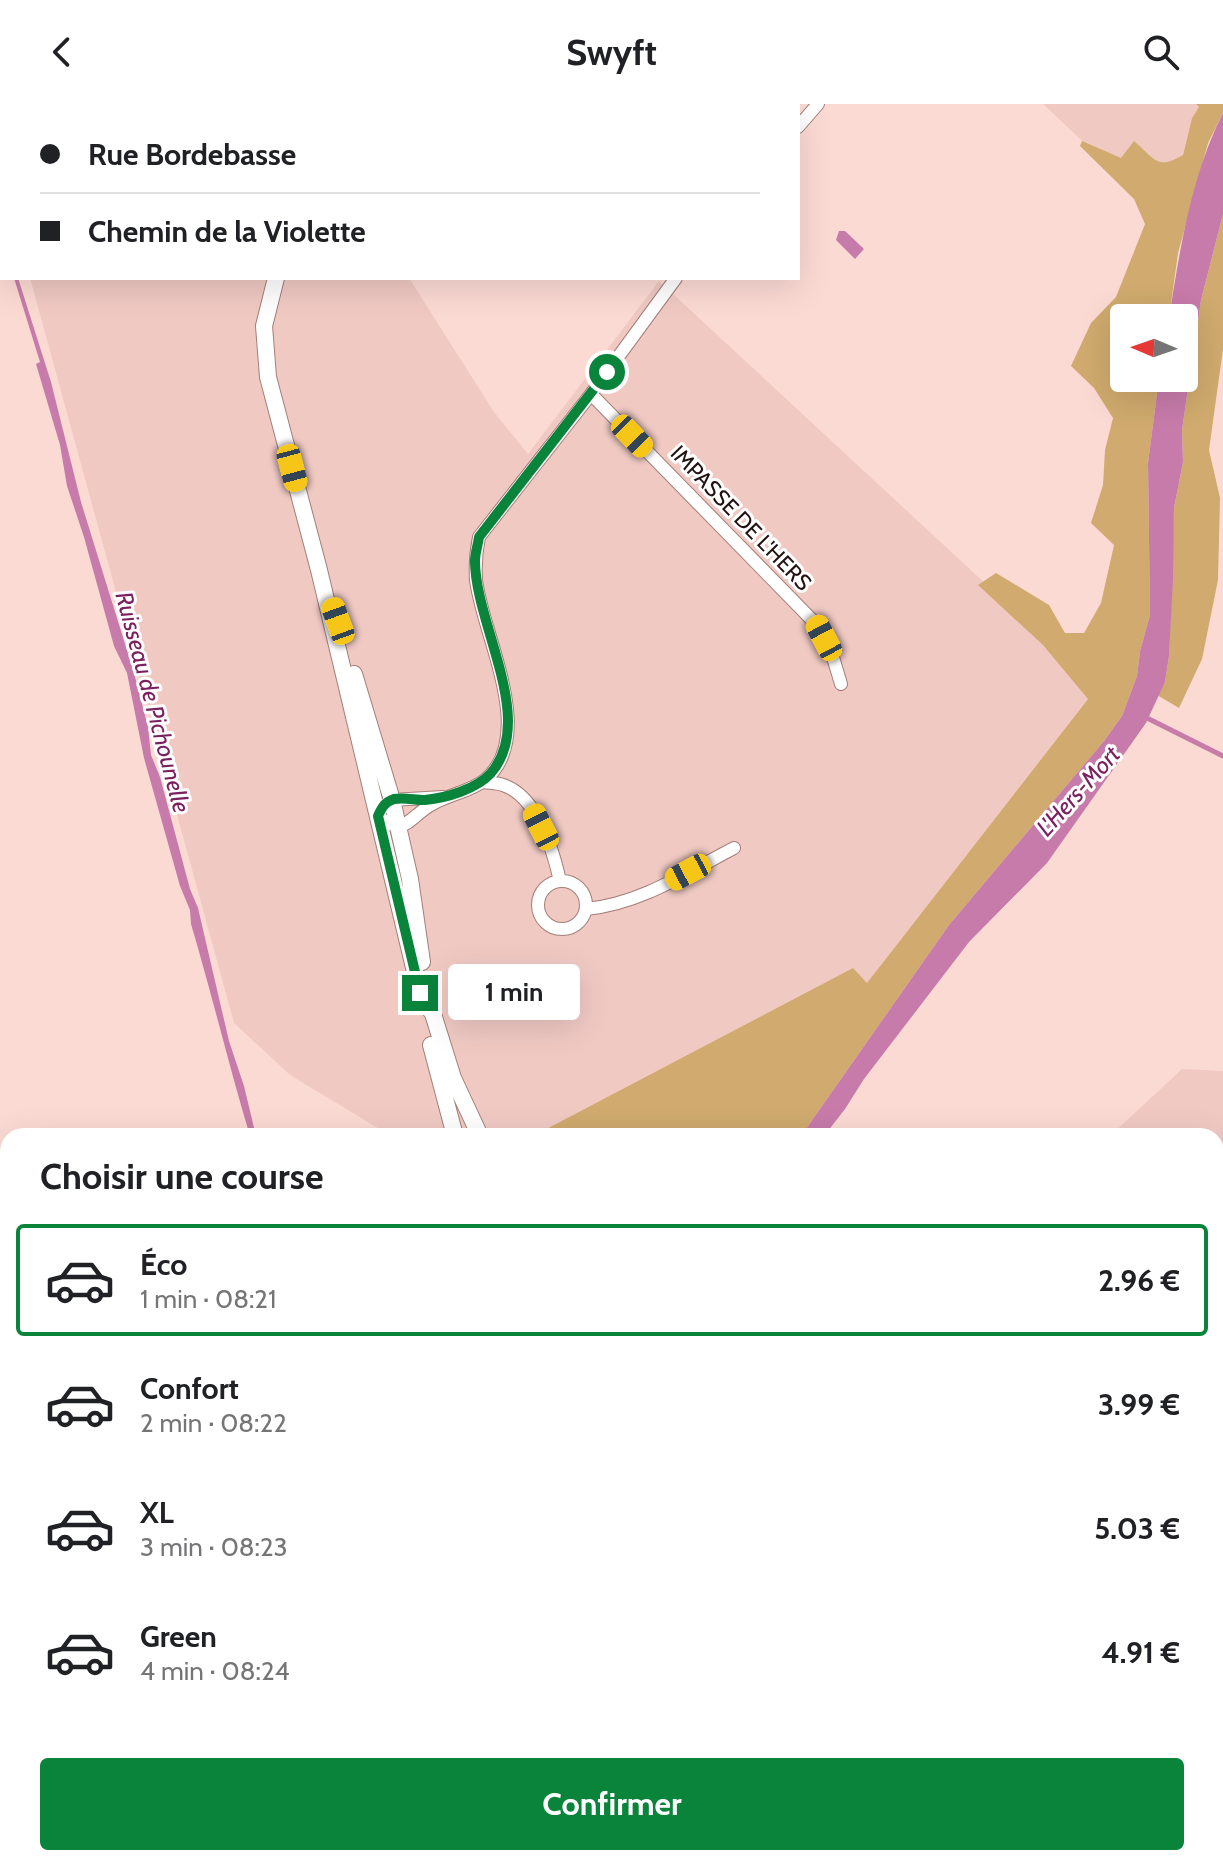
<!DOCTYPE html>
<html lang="fr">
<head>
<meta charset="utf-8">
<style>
  body { margin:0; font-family:Cabin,sans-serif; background:#f6f6f6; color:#202124; height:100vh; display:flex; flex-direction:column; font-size:30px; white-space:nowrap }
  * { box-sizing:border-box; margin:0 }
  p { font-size:26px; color:#757577 }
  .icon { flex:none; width:44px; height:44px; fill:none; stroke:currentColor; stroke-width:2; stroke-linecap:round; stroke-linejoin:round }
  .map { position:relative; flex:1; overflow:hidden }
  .side { position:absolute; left:0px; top:1024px; width:1224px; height:738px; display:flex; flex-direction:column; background:#fff; border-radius:24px 24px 0 0; box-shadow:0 8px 32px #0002 }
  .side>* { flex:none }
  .hud { position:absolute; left:0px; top:0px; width:800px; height:176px; box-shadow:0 8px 32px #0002; display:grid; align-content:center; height:176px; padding:0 40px; background:#fff }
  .needle { width:52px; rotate:272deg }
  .tools { position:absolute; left:1110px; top:200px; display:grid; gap:16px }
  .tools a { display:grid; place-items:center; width:88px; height:88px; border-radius:8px; background:#fff; box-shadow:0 8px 32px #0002; font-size:40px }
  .end { position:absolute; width:36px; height:36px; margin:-18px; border:10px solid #0a833b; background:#fff; box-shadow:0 0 0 4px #fff }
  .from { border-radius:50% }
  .bubble { position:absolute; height:56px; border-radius:8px; background:#fff; box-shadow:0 8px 32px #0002; font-size:26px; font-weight:700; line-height:56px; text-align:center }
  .car { position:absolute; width:24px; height:48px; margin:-24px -12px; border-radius:10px; box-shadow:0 0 6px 2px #0007; background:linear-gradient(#f5c518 24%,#345 0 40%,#f5c518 0 76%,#345 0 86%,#f5c518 0) }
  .hud b { display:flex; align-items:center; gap:28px; height:76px; font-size:30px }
  .hud b+b { border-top:2px solid #e0e0e0 }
  .hud i { width:20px; height:20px; background:#202124 }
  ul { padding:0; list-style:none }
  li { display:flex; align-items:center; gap:24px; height:112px; margin:0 16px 12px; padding:0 24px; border:4px solid transparent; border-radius:8px }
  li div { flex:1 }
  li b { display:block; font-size:30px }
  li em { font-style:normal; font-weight:700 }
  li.on { border-color:#0a833b }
  li>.icon { width:72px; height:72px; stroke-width:1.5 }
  h2 { padding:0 40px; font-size:36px; line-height:96px }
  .action { display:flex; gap:16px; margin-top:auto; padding:16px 40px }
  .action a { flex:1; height:92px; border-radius:8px; background:#0a833b; color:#fff; font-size:32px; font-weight:700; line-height:92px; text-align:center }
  header { display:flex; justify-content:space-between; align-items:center; height:104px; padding:0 40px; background:#fff; font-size:36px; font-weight:700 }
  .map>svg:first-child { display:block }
  .built { fill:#f0c9c3 }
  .green { fill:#d0aa6e }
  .water { fill:#c77baa }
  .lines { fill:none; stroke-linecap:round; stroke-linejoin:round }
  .stream { stroke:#c77baa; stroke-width:5 }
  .minor-casing { stroke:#a47e77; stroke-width:14 }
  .tertiary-casing { stroke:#a47e77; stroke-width:18 }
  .minor { stroke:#fff; stroke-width:12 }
  .tertiary { stroke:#fff; stroke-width:16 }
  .route { stroke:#0a833b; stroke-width:10 }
  .labels { text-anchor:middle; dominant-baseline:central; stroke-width:6; stroke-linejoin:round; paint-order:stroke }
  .street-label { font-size:22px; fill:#211210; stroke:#fff }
  .water-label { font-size:24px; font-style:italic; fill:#7a205f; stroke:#fff }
</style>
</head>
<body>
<header><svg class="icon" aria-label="back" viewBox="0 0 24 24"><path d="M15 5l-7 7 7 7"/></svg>Swyft<svg class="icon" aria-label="search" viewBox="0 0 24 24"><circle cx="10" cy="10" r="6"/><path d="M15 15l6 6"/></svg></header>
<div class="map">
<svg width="1223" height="1761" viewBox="0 0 1223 1761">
  <rect width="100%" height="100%" fill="#fcdad4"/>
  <path class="built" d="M 0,0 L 245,0 L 246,2 L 2,2 L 2,82 Z
    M 1043,0 L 1196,0 L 1199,3 L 1192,14 L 1166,116 Z
    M 30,174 L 409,174 L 494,308 L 528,350 L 659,177 L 1097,583 L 867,879 L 853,864 L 533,1032 L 391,1032 L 290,971 L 234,919 Z
    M 1182,965 L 1223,967 L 1223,1637 L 1216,1635 L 1216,1032 L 1110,1032 Z"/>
  <path class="green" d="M 1196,0 L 1223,0 L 1223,9 L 1208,39 L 1178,149 L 1169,214 L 1124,214 L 1124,274 L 1159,274 L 1148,359 L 1150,511 L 1140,547 L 1137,572 L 1122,612 L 1104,637 L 949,821 L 801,1032 L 533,1032 L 853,864 L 867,879 L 1088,595 L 1043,541 L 978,481 L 996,469 L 1049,501 L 1065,529 L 1084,529 L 1101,499 L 1114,441 L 1091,419 L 1103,381 L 1105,346 L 1113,314 L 1094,284 L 1071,262 L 1091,219 L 1116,193 L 1145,120 L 1134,95 L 1080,42 L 1082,37 L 1121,54 L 1134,37 C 1154,54 1157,67 1183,51 L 1192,14 L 1199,3 Z
    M 1223,110 L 1223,245 L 1209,346 L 1220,394 L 1218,476 L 1202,555 L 1179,604 L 1157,591 L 1165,578 L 1169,552 L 1174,404 L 1183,358 L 1182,326 L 1201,196 Z
    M 398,1754 L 455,1754 L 451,1761 L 398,1761 Z"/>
  <path class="water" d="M 1223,9 L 1223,110 L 1201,196 L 1182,326 L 1183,358 L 1174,404 L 1173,475 L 1169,552 L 1165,578 L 1146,619 L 1047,759 L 969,838 L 864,975 L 845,1005 L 824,1032 L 801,1032 L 949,821 L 1104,637 L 1122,612 L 1137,572 L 1140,547 L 1150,511 L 1148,359 L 1159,274 L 1184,274 L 1184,214 L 1169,214 C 1180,145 1191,72 1223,9 Z
    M 839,127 L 845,127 L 864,145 L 855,155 L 836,136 Z
    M 14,174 L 18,174 L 51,278 L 81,398 L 134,569 L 148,623 L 151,651 L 160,673 L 190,785 L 198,804 L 229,937 L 244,982 L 256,1032 L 250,1032 C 229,962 212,891 191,820 L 190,806 L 180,782 L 144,654 L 127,569 L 114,542 L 84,433 L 67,382 L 60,341 L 36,260 L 40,258 Z"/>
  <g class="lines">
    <path class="stream" d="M 1145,613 L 1223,652
      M 425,1754 L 427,1761
      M 1019,1761 L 1027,1754"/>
    <defs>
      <path id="minor" d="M 798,23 L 818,0
        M 591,290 L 815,519 L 832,550 L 841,580
        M 484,678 C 490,679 497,679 503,681 C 537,692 553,746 560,777
        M 443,693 L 392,696 L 384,701 L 378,712 C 404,733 407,716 429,702 C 446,691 470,688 485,676 C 538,631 483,533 476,476 C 475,461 476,448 479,433 L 591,290 L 676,174
        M538 801a24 24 0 1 1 48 0a24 24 0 1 1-48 0Z
        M 586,805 C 640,800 686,769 734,744
        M 0,1087 L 8,1092
        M 1216,1229 L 1223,1222
        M 1216,1510 L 1223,1510
        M 802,1761 L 806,1754
        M 823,1761 L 827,1754"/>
      <path id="tertiary" d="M 446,2 L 449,0
        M 276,174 L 264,222 L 268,273 L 319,466 L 420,889 L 431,907
        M 354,570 L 392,696 L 410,775 L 422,858
        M 429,897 L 453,974 L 480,1032
        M 431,941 L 455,1032
        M 1216,1661 L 1223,1663
        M 1216,1678 L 1223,1681"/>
    </defs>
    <use href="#minor" class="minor-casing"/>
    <use href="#tertiary" class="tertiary-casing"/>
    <use href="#minor" class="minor"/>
    <use href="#tertiary" class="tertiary"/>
  </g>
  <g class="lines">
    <path class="route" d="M 420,889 L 378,712 C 382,703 385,698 394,695 C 403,693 415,696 425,696 C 446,694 477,685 491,669 C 537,616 475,520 475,457 C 475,449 478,441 479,433 L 607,268"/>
  </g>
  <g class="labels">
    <g class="street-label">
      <text transform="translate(741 414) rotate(46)">IMPASSE DE L'HERS</text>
    </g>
    <g class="water-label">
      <text transform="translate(153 598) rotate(75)">Ruisseau de Pichounelle</text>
      <text transform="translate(1078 687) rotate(-48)">L'Hers-Mort</text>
    </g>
  </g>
</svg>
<div class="tools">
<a><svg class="needle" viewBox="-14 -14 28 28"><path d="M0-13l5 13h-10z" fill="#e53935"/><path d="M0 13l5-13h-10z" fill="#757577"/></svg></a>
</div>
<i class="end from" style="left:607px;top:268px"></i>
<i class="end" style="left:420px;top:889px"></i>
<div class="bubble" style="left:448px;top:860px;width:132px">1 min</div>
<i class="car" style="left:632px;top:332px;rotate:136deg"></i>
<i class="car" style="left:292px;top:364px;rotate:165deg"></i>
<i class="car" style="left:338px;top:517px;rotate:340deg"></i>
<i class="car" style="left:824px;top:534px;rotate:332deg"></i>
<i class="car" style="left:541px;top:723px;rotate:333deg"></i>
<i class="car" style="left:688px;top:768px;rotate:242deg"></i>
<div class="hud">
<b><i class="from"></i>Rue Bordebasse</b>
<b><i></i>Chemin de la Violette</b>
</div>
<section class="side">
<h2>Choisir une course</h2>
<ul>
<li class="on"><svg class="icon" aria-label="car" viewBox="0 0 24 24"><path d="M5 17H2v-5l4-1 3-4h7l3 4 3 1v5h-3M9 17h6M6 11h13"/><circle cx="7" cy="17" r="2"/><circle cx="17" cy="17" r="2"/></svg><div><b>Éco</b><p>1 min · 08:21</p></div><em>2.96 €</em></li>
<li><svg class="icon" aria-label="car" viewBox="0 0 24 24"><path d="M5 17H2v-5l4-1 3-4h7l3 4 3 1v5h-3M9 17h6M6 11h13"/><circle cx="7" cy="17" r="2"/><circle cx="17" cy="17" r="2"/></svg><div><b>Confort</b><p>2 min · 08:22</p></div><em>3.99 €</em></li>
<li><svg class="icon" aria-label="car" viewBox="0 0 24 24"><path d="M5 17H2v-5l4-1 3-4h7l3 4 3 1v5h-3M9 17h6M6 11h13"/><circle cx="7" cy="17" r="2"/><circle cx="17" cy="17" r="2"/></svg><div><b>XL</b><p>3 min · 08:23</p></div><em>5.03 €</em></li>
<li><svg class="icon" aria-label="car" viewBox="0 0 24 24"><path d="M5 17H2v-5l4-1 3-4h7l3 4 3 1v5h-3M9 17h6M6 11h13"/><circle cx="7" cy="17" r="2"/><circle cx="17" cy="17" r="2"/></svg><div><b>Green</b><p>4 min · 08:24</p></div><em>4.91 €</em></li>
</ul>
<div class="action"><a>Confirmer</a></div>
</section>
</div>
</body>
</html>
